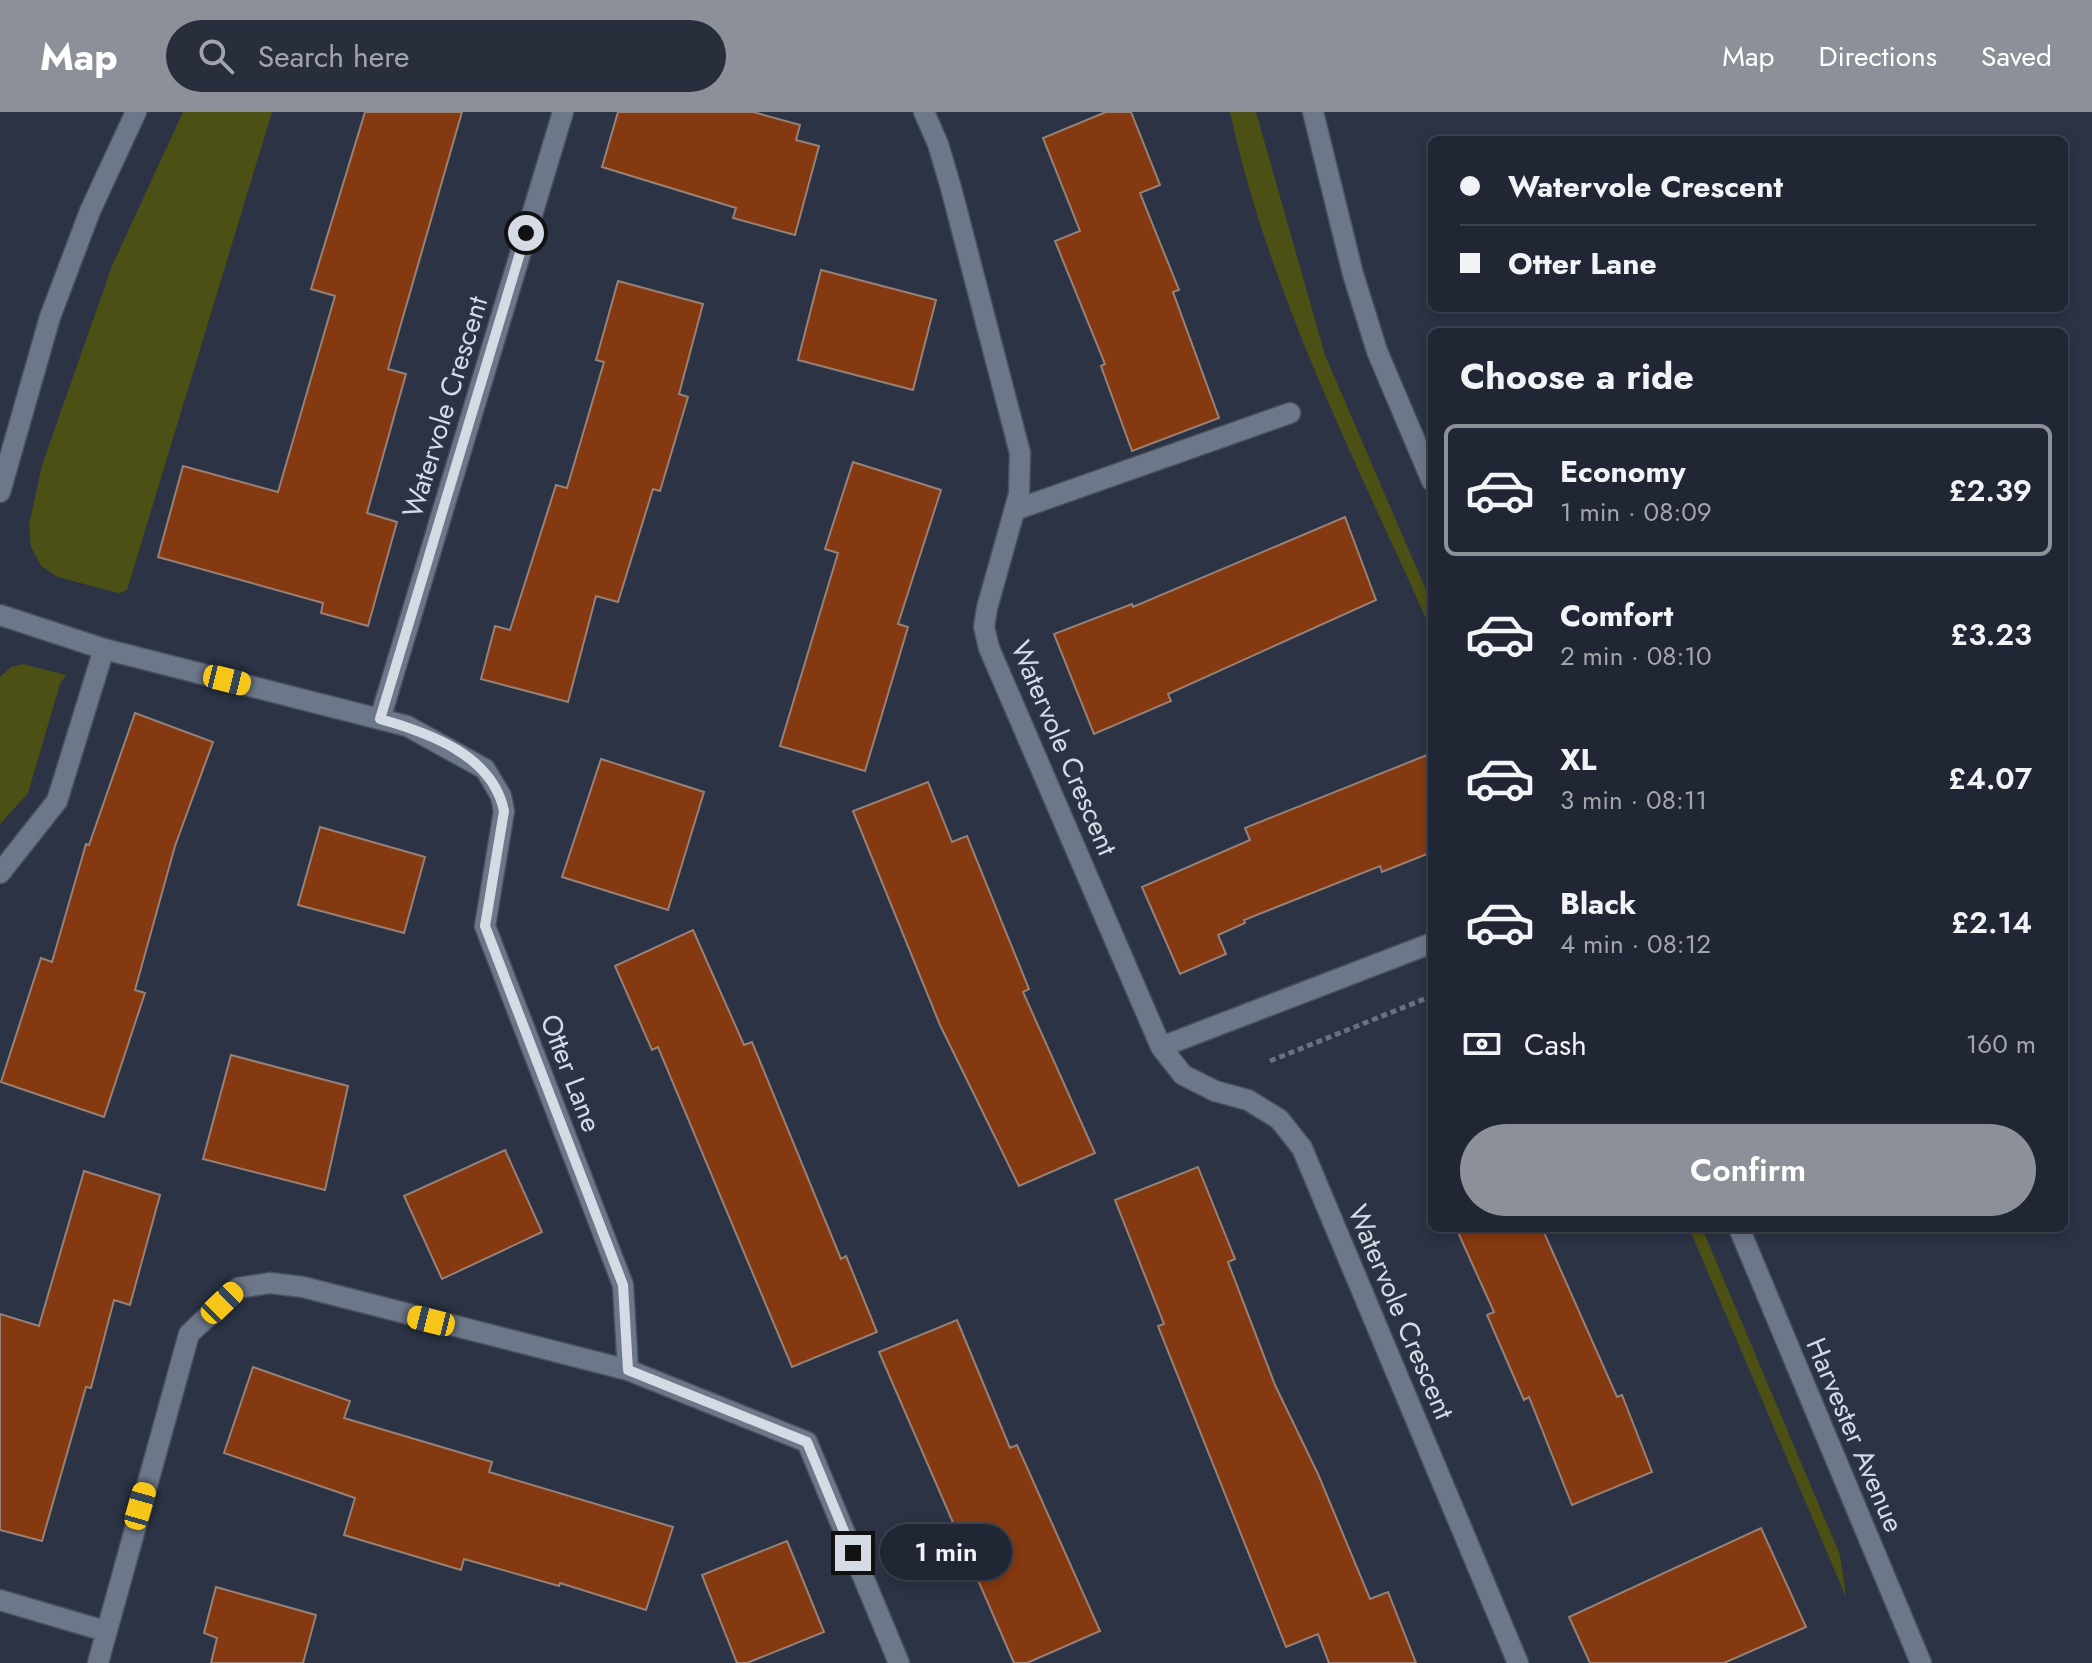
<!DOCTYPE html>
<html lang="en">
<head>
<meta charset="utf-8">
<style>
  body { margin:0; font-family:Jost,sans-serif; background:#282e3b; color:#f1f3f6; height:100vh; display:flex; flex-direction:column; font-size:30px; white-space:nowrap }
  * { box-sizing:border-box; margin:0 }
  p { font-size:26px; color:#a2a5ac }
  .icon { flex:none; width:44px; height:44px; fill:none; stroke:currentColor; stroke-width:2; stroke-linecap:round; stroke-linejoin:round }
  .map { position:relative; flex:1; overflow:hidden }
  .panel { position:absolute; left:1428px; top:216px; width:640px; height:904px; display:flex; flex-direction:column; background:#202633; border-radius:12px; box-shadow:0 4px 12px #0003,0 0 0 2px #3d434e }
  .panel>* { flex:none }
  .guide { position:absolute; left:1428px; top:24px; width:640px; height:176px; border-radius:12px; box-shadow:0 4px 12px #0003,0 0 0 2px #3d434e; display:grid; align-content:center; height:176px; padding:0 32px; background:#202633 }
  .end { position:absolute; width:36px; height:36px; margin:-18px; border:10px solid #d5dbe5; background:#111; box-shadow:0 0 0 4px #111 }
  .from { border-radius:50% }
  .bubble { position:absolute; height:56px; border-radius:28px; background:#202633; box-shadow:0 4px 12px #0003,0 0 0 2px #3d434e; font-size:26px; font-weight:600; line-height:56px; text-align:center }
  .car { position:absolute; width:24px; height:48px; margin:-24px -12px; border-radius:10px; box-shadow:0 0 6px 2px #0007; background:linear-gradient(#f5c518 24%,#345 0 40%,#f5c518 0 76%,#345 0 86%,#f5c518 0) }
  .guide b { display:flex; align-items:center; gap:28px; height:76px; font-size:30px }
  .guide b+b { border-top:2px solid #3d434e }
  .guide i { width:20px; height:20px; background:#f1f3f6 }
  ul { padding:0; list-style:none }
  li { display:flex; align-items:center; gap:24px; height:132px; margin:0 16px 12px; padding:0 16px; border:4px solid transparent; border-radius:12px }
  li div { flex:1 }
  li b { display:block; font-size:30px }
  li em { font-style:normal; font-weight:600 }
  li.current { border-color:#8c9099 }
  li>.icon { width:72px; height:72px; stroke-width:1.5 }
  h2 { padding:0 32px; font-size:36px; line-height:96px }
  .pay { display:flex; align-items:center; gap:20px; height:88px; padding:0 32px; font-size:30px }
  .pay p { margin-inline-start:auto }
  .primary-button { display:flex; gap:16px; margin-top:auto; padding:16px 32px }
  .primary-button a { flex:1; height:92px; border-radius:48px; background:#8c9099; color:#fff; font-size:32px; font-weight:600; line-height:92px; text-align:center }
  header { display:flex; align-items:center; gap:48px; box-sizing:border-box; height:112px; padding:0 40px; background:#8c9099; color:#fff }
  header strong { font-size:38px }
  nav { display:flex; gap:44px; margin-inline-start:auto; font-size:28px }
  .search { width:560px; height:72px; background:#282e3b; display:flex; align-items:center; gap:20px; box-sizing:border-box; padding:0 28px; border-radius:44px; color:#a2a5ac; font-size:30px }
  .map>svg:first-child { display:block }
  .green { fill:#4d5014 }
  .building { fill:#853911; stroke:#988177; stroke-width:2 }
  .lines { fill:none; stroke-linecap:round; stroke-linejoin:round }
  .minor-casing { stroke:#49515e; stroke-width:23 }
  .path { stroke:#69707e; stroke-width:5; stroke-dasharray:6 4; stroke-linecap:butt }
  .minor { stroke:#6d778a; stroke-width:20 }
  .route { stroke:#d5dbe5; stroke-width:10 }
  .labels { text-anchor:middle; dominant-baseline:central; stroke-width:8; stroke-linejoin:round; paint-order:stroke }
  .street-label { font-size:28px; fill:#d5dbe5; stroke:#2b3344 }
</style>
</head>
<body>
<header>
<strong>Map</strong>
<div class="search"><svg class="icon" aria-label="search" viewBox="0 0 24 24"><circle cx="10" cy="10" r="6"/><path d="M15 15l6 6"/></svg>Search here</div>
<nav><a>Map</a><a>Directions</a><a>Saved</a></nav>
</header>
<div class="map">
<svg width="2092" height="1551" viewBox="0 0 2092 1551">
  <rect width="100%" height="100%" fill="#2b3344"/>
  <path class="green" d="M 183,0 L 272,0 L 127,478 L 118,481 L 58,465 L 41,454 L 31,435 L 29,413 L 42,353 L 112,154 Z
    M 1230,0 L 1256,0 L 1325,243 L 1432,492 L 1432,520 C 1357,351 1269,182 1230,0 Z
    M 23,552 L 66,563 L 60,572 L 28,681 L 0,712 L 0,565 L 11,555 Z
    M 1689,1116 L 1702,1116 L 1840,1443 L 1846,1485 Z"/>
  <path class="building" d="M 365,0 L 462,0 L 388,257 L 406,262 L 367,401 L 397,410 L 368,514 L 321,501 L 323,491 L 158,445 L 183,354 L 278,380 L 335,184 L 311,177 Z
    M 618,0 L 753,0 L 800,13 L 796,28 L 819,34 L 795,123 L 733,106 L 736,96 L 602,55 Z
    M 1106,0 L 1131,0 L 1160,73 L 1140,81 L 1179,178 L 1173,180 L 1219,306 L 1132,339 L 1101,254 L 1105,252 L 1055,129 L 1080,119 L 1043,26 Z
    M 821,158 L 936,188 L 913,278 L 798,248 Z
    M 618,169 L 703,192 L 679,282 L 688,285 L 660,379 L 653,377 L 618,490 L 596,484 L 568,590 L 481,567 L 495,514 L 510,518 L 556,373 L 567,376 L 604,250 L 596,248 Z
    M 853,350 L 941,378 L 898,512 L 908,515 L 865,659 L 780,634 L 838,441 L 825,437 Z
    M 1345,405 L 1376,488 L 1168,582 L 1171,589 L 1094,622 L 1054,522 L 1132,492 L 1133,495 Z
    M 135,601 L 213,630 L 175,734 L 135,878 L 145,881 L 104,1005 L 1,970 L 41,846 L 52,850 L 86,732 L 89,733 Z
    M 1432,641 L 1432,740 L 1382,760 L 1380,754 L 1244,808 L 1245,811 L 1218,823 L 1226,842 L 1180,862 L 1142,775 L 1250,728 L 1245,716 Z
    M 601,647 L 704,680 L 668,798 L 562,765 Z
    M 928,670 L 952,730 L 967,724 L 1029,877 L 1023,880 L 1095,1041 L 1019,1074 L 940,913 L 853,699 Z
    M 320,715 L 425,745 L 404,821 L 298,793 Z
    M 693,818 L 744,933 L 752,930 L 841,1147 L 846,1144 L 877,1220 L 792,1255 L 658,935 L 652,938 L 615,854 Z
    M 231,943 L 348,974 L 325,1078 L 203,1047 Z
    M 505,1038 L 542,1120 L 442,1167 L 404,1084 Z
    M 1198,1055 L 1235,1147 L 1228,1150 L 1275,1273 L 1318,1362 L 1370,1487 L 1388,1480 L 1416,1551 L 1329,1551 L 1318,1522 L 1286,1535 L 1158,1214 L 1164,1212 L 1115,1088 Z
    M 84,1059 L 160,1083 L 130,1193 L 114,1188 L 91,1276 L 86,1275 L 42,1429 L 0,1418 L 0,1202 L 39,1214 Z
    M 1456,1116 L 1542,1116 L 1617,1285 L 1622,1283 L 1652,1360 L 1572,1393 L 1529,1285 L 1524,1288 L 1487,1203 L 1494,1200 Z
    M 957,1208 L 1010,1336 L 1017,1333 L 1100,1519 L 1027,1551 L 1014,1551 L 879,1240 Z
    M 253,1255 L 350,1289 L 344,1306 L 492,1350 L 489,1360 L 673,1415 L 646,1498 L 560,1471 L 559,1474 L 464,1447 L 461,1458 L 344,1423 L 355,1386 L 224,1341 Z
    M 1761,1416 L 1806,1515 L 1724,1551 L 1590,1551 L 1569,1505 Z
    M 787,1429 L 824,1520 L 747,1551 L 737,1551 L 702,1463 Z
    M 216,1475 L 316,1503 L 303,1551 L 211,1551 L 217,1526 L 204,1521 Z"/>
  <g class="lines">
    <defs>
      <path id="minor" d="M 924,0 L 938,32 L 951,76 L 1020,341 L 1019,382 L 987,496 L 984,515 L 989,536 L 1161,935 L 1183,963 L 1215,979 L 1248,988 L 1279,1007 L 1302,1036 L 1518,1551
        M 1313,0 L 1353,162 L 1377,239 L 1432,369
        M 0,380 L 50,205 L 90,99 L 136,0
        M 1015,398 L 1290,301
        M 0,503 L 104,537 L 407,614 L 485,657 L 501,684 L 504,699 L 485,814 L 623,1173 L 628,1258 L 807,1330 L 899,1551
        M 380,607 L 563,0
        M 0,761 L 57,689 L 104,537
        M 1161,935 L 1432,831
        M 1739,1116 L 1921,1551
        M 0,1488 L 105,1519
        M 98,1551 L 189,1222 L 238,1176 L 270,1171 L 303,1175 L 628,1258"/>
    </defs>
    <use href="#minor" class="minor-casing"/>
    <path class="path" d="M 1270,949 L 1432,884"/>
    <use href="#minor" class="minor"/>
  </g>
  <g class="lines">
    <path class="route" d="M 526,121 L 380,607 C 430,621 493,644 504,699 L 485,814 L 623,1173 L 628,1258 L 807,1330 L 853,1441"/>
  </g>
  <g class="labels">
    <g class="street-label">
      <text transform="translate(445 295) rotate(-73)">Watervole Crescent</text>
      <text transform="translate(1064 636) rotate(67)">Watervole Crescent</text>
      <text transform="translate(571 961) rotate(69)">Otter Lane</text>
      <text transform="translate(1401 1200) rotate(67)">Watervole Crescent</text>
      <text transform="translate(1855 1323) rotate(67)">Harvester Avenue</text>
    </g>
  </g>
</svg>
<i class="end from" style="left:526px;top:121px"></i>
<i class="end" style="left:853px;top:1441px"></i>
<div class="bubble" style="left:880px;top:1412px;width:132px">1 min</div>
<i class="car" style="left:227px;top:568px;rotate:104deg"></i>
<i class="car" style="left:222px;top:1191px;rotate:46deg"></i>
<i class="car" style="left:431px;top:1209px;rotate:284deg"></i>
<i class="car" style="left:140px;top:1394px;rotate:16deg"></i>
<div class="guide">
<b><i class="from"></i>Watervole Crescent</b>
<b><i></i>Otter Lane</b>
</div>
<section class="panel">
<h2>Choose a ride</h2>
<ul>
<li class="current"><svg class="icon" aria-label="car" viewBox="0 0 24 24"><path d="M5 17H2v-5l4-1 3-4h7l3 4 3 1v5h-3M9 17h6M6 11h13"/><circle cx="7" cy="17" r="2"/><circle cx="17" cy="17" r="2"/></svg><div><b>Economy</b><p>1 min · 08:09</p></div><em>£2.39</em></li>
<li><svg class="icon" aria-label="car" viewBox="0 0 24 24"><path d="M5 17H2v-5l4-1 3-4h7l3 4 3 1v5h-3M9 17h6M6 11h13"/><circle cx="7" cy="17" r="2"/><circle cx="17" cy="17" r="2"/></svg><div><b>Comfort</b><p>2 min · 08:10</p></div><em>£3.23</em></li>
<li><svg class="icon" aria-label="car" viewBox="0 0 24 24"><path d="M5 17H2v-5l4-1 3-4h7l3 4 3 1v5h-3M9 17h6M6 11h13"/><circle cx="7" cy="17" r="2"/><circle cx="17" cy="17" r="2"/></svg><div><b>XL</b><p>3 min · 08:11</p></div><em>£4.07</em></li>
<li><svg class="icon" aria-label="car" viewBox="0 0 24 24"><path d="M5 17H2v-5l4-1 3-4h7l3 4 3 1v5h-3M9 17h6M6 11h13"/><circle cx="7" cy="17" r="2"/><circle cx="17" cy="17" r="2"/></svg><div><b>Black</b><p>4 min · 08:12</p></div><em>£2.14</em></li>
</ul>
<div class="pay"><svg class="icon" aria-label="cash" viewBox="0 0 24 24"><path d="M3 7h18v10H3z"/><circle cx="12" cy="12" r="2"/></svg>Cash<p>160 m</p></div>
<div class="primary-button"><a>Confirm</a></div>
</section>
</div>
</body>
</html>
